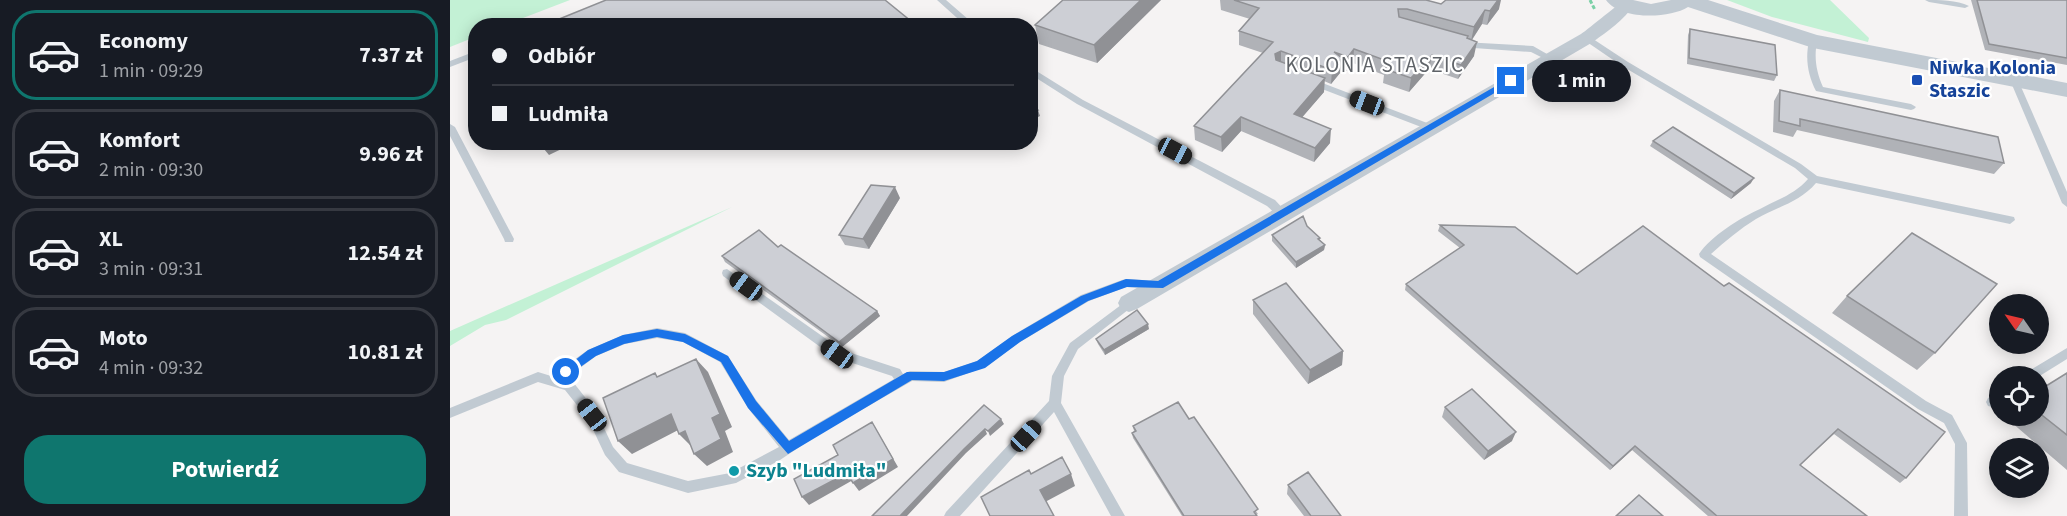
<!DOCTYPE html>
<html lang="pl">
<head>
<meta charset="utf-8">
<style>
  body { margin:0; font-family:"Source Sans 3",sans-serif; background:#242831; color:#f1f3f6; height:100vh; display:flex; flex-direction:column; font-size:22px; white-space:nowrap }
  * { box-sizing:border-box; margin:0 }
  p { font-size:20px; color:#9ea1a6 }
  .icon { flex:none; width:33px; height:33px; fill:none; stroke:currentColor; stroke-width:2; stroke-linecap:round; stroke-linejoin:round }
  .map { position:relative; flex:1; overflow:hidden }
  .sheet { display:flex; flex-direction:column; background:#171b24; width:450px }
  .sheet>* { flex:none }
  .banner { position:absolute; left:18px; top:18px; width:570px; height:132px; border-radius:24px; box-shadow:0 3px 15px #0003; display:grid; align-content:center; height:132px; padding:0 24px; background:#171b24 }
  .needle { width:39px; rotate:304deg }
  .controls { position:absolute; left:1539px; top:294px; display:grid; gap:12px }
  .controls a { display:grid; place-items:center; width:60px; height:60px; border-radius:50%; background:#171b24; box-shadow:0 3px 15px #0003; font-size:30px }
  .end { position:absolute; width:27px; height:27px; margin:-14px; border:8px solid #1a73e8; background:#fff; box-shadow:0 0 0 3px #fff }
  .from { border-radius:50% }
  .bubble { position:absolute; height:42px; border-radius:21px; background:#171b24; box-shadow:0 3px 15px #0003; font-size:20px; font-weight:700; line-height:42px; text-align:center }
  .car { position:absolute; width:18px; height:36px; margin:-18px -9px; border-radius:8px; box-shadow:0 0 4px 2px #0007; background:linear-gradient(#222 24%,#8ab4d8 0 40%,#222 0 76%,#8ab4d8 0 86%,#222 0) }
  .banner b { display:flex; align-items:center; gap:21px; height:57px; font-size:22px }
  .banner b+b { border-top:2px solid #363941 }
  .banner i { width:15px; height:15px; background:#f1f3f6 }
  ul { padding:10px 0 0; list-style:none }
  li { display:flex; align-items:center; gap:18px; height:90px; margin:0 12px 9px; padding:0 12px; border:3px solid #363941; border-radius:24px }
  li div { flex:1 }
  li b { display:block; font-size:22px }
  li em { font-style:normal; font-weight:700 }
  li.selected { border-color:#0f766e }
  li>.icon { width:54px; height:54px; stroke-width:1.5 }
  .cta { display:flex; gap:12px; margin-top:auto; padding:12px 24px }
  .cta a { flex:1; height:69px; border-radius:24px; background:#0f766e; color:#fff; font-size:24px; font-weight:700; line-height:69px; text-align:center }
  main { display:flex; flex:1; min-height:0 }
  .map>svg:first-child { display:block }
  .green { fill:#c3f1d5 }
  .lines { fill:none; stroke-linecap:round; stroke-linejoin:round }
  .path { stroke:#7ad0a6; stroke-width:3; stroke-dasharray:4 2; stroke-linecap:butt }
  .service { fill:#c1cad2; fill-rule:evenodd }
  .minor { fill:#c1cad2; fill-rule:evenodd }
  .tertiary { fill:#c1cad2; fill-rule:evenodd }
  .wall { fill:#b0b2b7 }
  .shaded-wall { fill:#909195 }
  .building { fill:#cdcfd5; stroke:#909195; stroke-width:1.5 }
  .route { fill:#1a73e8 }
  .transit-dot { fill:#1a4fb4; stroke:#fff; stroke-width:2 }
  .culture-dot { fill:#0f9aa8; stroke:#fff; stroke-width:2 }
  .labels { text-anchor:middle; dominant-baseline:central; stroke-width:4.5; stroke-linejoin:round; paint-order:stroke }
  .transit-label { font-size:20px; font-weight:bold; fill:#164399; stroke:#fff; text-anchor:start }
  .culture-label { font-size:20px; font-weight:bold; fill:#0d838f; stroke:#fff; text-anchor:start }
  .neighbourhood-label { font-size:21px; letter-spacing:1.5px; fill:#5f6368; stroke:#fff }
</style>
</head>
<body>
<main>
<section class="sheet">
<ul>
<li class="selected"><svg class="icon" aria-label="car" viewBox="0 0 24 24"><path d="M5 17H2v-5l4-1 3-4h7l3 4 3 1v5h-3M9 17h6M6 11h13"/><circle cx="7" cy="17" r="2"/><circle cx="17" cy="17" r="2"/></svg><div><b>Economy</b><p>1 min · 09:29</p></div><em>7.37 zł</em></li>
<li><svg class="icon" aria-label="car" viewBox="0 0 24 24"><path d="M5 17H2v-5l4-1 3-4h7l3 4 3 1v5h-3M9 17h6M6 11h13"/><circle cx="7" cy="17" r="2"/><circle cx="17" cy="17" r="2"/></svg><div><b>Komfort</b><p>2 min · 09:30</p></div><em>9.96 zł</em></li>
<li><svg class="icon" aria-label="car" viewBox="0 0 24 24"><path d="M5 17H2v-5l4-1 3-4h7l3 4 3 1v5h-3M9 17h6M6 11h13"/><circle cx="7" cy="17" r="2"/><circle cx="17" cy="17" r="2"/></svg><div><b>XL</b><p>3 min · 09:31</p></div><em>12.54 zł</em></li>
<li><svg class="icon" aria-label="car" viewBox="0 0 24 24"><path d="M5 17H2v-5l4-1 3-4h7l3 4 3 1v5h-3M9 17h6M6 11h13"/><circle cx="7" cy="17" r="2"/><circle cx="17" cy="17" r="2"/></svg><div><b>Moto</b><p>4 min · 09:32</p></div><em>10.81 zł</em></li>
</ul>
<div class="cta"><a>Potwierdź</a></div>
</section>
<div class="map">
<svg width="1617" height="516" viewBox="0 0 1617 516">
  <rect width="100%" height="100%" fill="#f5f3f3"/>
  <path class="green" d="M 0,0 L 120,0 L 55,25 L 26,26 L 25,37 L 0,47 Z
    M 1277,0 L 1380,0 L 1419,38 L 1418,42 L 1322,17 Z
    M 282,207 L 56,320 L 35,325 L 0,346 L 0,331 Z"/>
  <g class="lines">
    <path class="path" d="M 1140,0 L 1145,10"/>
    <path class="service" d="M 487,0 L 496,0 L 526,26 L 516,26 Z
      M 1475,0 C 1489,0 1507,0 1519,6 L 1515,8 L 1479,2 Z
      M 1137,35 L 1178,62 L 1351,164 L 1367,176 L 1564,217 L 1565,220 L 1560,224 L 1366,183 C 1350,202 1327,207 1306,219 C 1290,229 1275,241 1261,254 L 1476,401 L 1502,415 L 1517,443 L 1518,516 L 1504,516 L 1505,444 L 1494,423 L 1468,409 L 1250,257 L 1249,254 C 1261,236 1290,218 1310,209 C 1327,200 1345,194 1358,179 L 1345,168 L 1172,66 L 1134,40 L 1134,36 Z
      M 1363,38 L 1367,41 C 1364,58 1366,71 1373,87 L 1461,104 L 1466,107 L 1464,109 L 1461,110 L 1366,91 C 1358,75 1355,59 1359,41 Z
      M 1013,42 L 1083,46 L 1104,58 L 1103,60 L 1097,60 L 1081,52 L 1010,47 L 1009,45 Z
      M 26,51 L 26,57 L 0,67 L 0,61 Z
      M 580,67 L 633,100 L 825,200 L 838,214 L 837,217 L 829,217 L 817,206 L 627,104 L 580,74 Z
      M 1564,77 L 1568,80 L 1617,192 L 1617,207 L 1612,203 L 1560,80 Z
      M 862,79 L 985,126 L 987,128 L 985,130 L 979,130 L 859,84 L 858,82 Z
      M 0,124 L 5,127 L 64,239 L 63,242 L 55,242 L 54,239 L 0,136 Z
      M 277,269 L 392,350 L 450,369 L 453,374 L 460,371 L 494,372 L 527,361 L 562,336 L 631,295 L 672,280 L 676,279 L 707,281 L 711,282 L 712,285 L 711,288 L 707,289 L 676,287 L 639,301 L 570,342 L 535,367 L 494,382 L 462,381 L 366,436 L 330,460 L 286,483 L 238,493 L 169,472 L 155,455 L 138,419 L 115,390 L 88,382 L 0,418 L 0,408 L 88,372 L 101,376 L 138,350 L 173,335 L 207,328 L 235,333 L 278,356 L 306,400 L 339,440 L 444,379 L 442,376 L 384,357 L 273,276 L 272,273 L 273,270 ZM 207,338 L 233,342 L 270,362 L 298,408 L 329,447 L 280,473 L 238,481 L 177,463 L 163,447 L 146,411 L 123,382 L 114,380 L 146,356 L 175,344 Z
      M 679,299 L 683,300 L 684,303 L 683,306 L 628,349 L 614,376 L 611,403 L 675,516 L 661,516 L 604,412 L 510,516 L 494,516 L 496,512 L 599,401 L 602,376 L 620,343 Z
      M 1617,348 L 1617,359 L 1588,377 L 1575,376 L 1577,372 Z
      M 1550,392 L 1550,404 L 1542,407 L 1538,406 L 1536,402 L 1538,398 Z"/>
    <path class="minor" d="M 1176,0 L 1182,2 L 1184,5 C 1173,21 1159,30 1143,42 L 687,309 L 679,312 L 671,309 L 668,303 L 671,297 L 1131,34 C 1139,29 1171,1 1176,0 Z"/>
    <path class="tertiary" d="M 1156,0 L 1183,0 L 1201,4 L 1221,0 L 1258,0 L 1367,35 L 1617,83 L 1617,97 L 1363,48 L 1238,7 C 1219,19 1170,20 1156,0 Z"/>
  </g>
  <path class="wall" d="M 711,0 L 647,63 L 589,44 L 585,25 Z
    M 770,0 L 976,0 L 991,4 L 1049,9 L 1037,25 L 1032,24 L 1022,40 L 1024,56 L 1008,79 L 979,69 L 959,92 L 933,83 L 934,75 L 903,63 L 897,71 L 891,69 L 890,73 L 881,84 L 874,81 L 874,92 L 852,117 L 880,143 L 864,162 L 791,131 L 772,152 L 745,140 L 744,126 L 813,53 L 789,45 L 789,31 L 800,19 L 771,10 Z
    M 1521,0 L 1617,0 L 1617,65 L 1535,50 Z
    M 1240,29 L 1327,75 L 1324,81 L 1237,64 L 1238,35 Z
    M 1330,90 L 1554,163 L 1544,174 L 1347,130 L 1343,137 L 1323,132 L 1324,101 Z
    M 1203,141 L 1301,183 L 1281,199 L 1200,146 Z
    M 450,198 L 419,249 L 395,245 L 389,235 Z
    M 990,225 L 1127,274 L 1193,226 L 1456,478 L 1450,483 L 1384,434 L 1350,465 L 1417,516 L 1258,516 L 1182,450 L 1160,470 L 955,290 L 956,284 L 1010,248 L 988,231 Z
    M 857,226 L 875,245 L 874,250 L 846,268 L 822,241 L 822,235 Z
    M 328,247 L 427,311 L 430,316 L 392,347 L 275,262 L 272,256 Z
    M 1397,296 L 1485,353 L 1467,370 L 1382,313 Z
    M 803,300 L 893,351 L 892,365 L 858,384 L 803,314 Z
    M 699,329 L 655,355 L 648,344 L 646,339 Z
    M 1617,373 L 1617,470 L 1554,416 L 1588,416 L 1588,391 Z
    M 995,407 L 1062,441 L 1034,460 L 992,417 Z
    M 739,419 L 808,514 L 806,515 L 807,516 L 732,516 L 683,438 L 682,433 L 684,431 L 683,426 Z
    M 838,485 L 891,516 L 854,516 L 837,494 Z"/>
  <path class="shaded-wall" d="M 691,0 L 711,0 L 647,63 L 644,45 Z
    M 1048,0 L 1051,0 L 1049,9 L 1037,25 L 1040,11 Z
    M 1035,10 L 1032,24 L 1021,41 L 1024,27 Z
    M 1027,42 L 1024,56 L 1008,79 L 1011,65 Z
    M 904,49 L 903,63 L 897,71 L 898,57 Z
    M 831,51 L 831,65 L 825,68 L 825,54 Z
    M 982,55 L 979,69 L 959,92 L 961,78 Z
    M 892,58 L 890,73 L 881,84 L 882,70 Z
    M 875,78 L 874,92 L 843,128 L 844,114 Z
    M 588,110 L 590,116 L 580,121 L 580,114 Z
    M 791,117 L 791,131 L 772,152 L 771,137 Z
    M 881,129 L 880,143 L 864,162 L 865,148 Z
    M 81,142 L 90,142 L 93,146 L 84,150 L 79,144 Z
    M 108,142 L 126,142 L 99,155 L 94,149 Z
    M 536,142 L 544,142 L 538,146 Z
    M 1304,178 L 1301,183 L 1281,199 L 1284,193 Z
    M 445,187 L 450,198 L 419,249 L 413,239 Z
    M 875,245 L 874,250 L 846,268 L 846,262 Z
    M 427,311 L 430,316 L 392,347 L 389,342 Z
    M 698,324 L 699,329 L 655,355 L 654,350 Z
    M 893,351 L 892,365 L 858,384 L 860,370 Z
    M 246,359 L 258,372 L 282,427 L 275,431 L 283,452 L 257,466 L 244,454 L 262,418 Z
    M 221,414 L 234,427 L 182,454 L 168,441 Z
    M 551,419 L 554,424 L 540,436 L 538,431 Z
    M 422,422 L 448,467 L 409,491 L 403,483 Z
    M 535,429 L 537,434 L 516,453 L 457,516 L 450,516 L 514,449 Z
    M 235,431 L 242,447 L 229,434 Z
    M 1066,432 L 1062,441 L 1034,460 L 1038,451 Z
    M 1185,446 L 1182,450 L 1160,470 L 1163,466 Z
    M 397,473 L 403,480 L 359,505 L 352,497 Z
    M 621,474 L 625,486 L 595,502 L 590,490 Z"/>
  <path class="building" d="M 156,0 L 435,0 L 467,26 L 374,26 L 370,22 L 363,26 L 92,26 Z
    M 613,0 L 691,0 L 644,45 L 585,25 Z
    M 784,0 L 976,0 L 991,4 L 996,0 L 1048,0 L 1040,11 L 1035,10 L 1024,27 L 957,9 L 948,9 L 949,17 L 1018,36 L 1017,38 L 1027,42 L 1011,65 L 982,55 L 961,78 L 935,69 L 940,62 L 904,49 L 898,57 L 884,52 L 892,58 L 882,70 L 831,51 L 825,54 L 826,60 L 875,78 L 844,114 L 881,129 L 865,148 L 791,117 L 771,137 L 744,126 L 823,42 L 789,31 L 809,8 Z
    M 1527,0 L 1617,0 L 1617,58 L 1539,44 Z
    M 1240,29 L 1325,45 L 1327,75 L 1239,58 Z
    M 1330,90 L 1548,137 L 1554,163 L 1350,119 L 1350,126 L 1329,121 Z
    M 580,104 L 588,110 L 580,114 Z
    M 1223,127 L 1304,178 L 1284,193 L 1203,141 Z
    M 90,142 L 108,142 L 94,149 Z
    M 421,185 L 445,187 L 413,239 L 389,235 Z
    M 853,216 L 857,226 L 870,238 L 868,239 L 875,245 L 846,262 L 822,235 Z
    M 990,225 L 1065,227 L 1127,274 L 1193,226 L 1274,286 L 1279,283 L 1495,432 L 1456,478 L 1388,429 L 1350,465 L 1417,516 L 1267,516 L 1185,446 L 1163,466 L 956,284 L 1014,245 Z
    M 309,230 L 328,247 L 331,245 L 427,311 L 389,342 L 272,256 Z
    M 1462,233 L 1547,284 L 1485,353 L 1397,296 Z
    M 836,283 L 893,351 L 860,370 L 803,300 Z
    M 687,310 L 698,324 L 654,350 L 646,339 Z
    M 246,359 L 270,414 L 262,418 L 271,439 L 244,454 L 235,431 L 229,434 L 221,414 L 168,441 L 153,398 L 205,373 L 207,377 Z
    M 1617,373 L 1617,435 L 1588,412 L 1588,391 Z
    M 1022,389 L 1066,432 L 1038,451 L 995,407 Z
    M 728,402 L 739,419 L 744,417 L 808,509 L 804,512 L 807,516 L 734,516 L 682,433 L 686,431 L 683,426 Z
    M 534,405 L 551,419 L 538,431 L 535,429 L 514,449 L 450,516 L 422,516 Z
    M 422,422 L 443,459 L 403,483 L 397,473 L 352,497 L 344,479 L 388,455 L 383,445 Z
    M 612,457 L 621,474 L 590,490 L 604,516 L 540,516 L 531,497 L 579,470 L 581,474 Z
    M 858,472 L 891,516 L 861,516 L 838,485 Z
    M 1189,495 L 1213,516 L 1166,516 Z"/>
  <path class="route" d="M 1058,79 L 1065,81 L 713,288 L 677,287 L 638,301 L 570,342 L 535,368 L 494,381 L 462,380 L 338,454 L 298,408 L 271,362 L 233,342 L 207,337 L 174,344 L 146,356 L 119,375 L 116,377 L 110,372 L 138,350 L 173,335 L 207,329 L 235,334 L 278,356 L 306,401 L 339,441 L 457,372 L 494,372 L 527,361 L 562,336 L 631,296 L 676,279 L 708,281 Z"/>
  <rect class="transit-dot" x="1461" y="74" width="12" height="12" rx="3"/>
  <circle class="culture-dot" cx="284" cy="471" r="6"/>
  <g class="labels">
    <g class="transit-label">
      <text x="1479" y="68">Niwka Kolonia<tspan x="1479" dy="23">Staszic</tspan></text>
    </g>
    <g class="culture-label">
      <text x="296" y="471">Szyb "Ludmiła"</text>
    </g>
    <g class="neighbourhood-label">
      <text x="925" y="65">KOLONIA STASZIC</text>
    </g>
  </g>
</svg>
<div class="controls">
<a><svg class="needle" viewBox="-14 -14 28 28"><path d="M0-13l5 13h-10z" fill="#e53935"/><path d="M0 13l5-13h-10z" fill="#9ea1a6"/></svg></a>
<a><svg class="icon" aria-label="locate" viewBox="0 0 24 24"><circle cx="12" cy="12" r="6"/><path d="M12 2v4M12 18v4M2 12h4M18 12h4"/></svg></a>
<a><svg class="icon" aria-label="layers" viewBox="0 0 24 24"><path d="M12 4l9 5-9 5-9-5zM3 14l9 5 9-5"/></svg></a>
</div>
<i class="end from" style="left:116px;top:372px"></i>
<i class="end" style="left:1061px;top:81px"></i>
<div class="bubble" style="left:1082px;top:60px;width:99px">1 min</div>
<i class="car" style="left:917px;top:103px;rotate:291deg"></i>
<i class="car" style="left:725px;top:151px;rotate:118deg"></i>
<i class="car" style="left:296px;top:286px;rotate:306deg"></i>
<i class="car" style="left:387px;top:354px;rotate:306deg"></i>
<i class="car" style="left:142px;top:415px;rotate:322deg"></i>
<i class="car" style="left:576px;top:436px;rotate:43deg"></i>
<div class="banner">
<b><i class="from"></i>Odbiór</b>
<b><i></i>Ludmiła</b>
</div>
</div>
</main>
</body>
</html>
